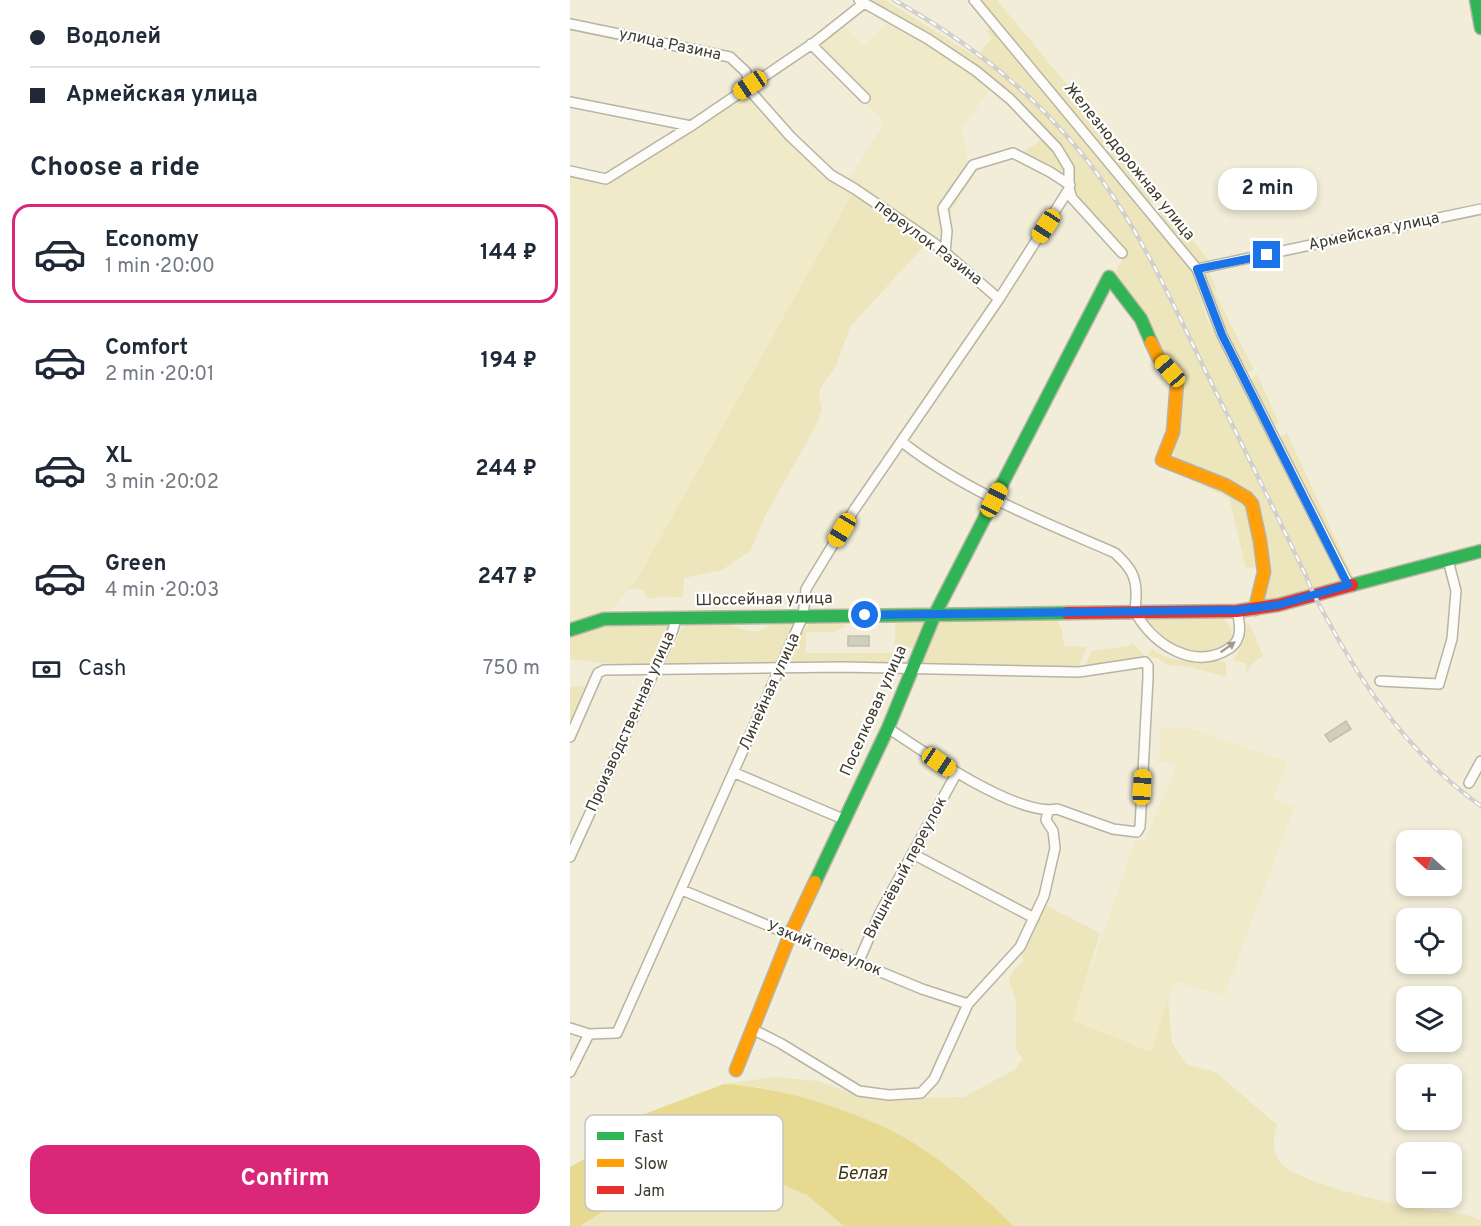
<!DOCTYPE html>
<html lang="en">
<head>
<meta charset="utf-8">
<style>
  body { margin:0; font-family:Overpass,sans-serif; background:#f6f6f7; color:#1f2937; height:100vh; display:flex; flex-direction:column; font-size:22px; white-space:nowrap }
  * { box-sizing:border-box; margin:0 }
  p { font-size:20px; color:#747a83 }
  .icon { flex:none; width:33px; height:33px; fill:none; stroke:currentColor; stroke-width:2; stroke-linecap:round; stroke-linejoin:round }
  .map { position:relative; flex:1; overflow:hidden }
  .sheet { display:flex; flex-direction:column; background:#fff; width:570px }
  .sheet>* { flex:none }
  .guide { display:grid; align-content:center; height:132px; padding:0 30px; background:#fff }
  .needle { width:39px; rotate:291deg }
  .buttons { position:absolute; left:826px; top:830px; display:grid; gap:12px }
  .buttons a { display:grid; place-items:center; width:66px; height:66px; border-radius:12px; background:#fff; box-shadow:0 3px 9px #0003; font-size:30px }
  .end { position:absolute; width:27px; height:27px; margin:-14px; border:8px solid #1a73e8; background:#fff; box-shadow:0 0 0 3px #fff }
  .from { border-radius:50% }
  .bubble { position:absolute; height:42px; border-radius:18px; background:#fff; box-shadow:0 3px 9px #0003; font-size:20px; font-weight:700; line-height:42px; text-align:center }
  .car { position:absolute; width:18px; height:36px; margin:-18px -9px; border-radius:8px; box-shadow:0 0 4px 2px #0007; background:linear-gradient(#f5c518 24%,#345 0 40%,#f5c518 0 76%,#345 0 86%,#f5c518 0) }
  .guide b { display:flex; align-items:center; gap:21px; height:57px; font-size:22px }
  .guide b+b { border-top:2px solid #e0e1e3 }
  .guide i { width:15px; height:15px; background:#1f2937 }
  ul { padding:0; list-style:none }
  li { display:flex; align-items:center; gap:18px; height:99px; margin:0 12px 9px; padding:0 18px; border:3px solid transparent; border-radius:18px }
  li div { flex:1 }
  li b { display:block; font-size:22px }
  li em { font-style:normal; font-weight:700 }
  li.selected { border-color:#db2777 }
  li>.icon { width:54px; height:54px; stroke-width:1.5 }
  h2 { padding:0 30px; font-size:27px; line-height:72px }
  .pay { display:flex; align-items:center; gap:15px; height:66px; padding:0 30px; font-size:22px }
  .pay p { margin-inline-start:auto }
  .button { display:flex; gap:12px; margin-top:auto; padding:12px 30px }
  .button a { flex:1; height:69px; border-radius:18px; background:#db2777; color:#fff; font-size:24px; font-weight:700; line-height:69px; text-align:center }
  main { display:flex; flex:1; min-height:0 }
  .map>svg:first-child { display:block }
  .built { fill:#f0eac8 }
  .green { fill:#ede5bc }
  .water { fill:#e8d991 }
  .building { fill:#d1cebe; stroke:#c1beaf; stroke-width:1.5 }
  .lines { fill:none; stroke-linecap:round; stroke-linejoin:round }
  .street-casing { stroke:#b7b4a4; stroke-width:12 }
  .fast-casing { stroke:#b7b4a4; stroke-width:15 }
  .slow-casing { stroke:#b7b4a4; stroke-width:15 }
  .jam-casing { stroke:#b7b4a4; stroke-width:15 }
  .street { stroke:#fdfcf9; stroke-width:9 }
  .fast { stroke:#30b455; stroke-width:12 }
  .slow { stroke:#ff9f0a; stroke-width:12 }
  .jam { stroke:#e5322d; stroke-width:12 }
  .rail-casing { stroke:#d1d0cb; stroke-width:4.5 }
  .rail { stroke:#fff; stroke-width:2; stroke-dasharray:7; stroke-linecap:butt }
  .oneway { fill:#9e9c92 }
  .route { stroke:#1a73e8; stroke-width:8 }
  .labels { text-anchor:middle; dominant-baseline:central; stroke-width:4.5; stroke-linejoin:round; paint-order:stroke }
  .street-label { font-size:16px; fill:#3e3b2c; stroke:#fff }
  .water-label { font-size:18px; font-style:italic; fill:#3d350c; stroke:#fff }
  .key { fill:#fff; stroke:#c5c4c0; stroke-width:1.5 }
  .key-label { font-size:16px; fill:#3e3b2c }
</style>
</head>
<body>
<main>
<section class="sheet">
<div class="guide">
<b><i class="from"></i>Водолей</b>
<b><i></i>Армейская улица</b>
</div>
<h2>Choose a ride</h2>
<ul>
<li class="selected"><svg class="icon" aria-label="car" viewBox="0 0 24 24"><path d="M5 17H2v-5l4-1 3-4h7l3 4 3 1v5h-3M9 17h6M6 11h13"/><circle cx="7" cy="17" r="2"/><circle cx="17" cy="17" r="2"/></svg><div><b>Economy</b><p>1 min · 20:00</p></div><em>144 ₽</em></li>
<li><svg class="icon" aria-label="car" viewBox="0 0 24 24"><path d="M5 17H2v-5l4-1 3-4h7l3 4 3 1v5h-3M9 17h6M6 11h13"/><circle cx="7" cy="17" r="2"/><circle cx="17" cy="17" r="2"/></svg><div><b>Comfort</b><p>2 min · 20:01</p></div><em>194 ₽</em></li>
<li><svg class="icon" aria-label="car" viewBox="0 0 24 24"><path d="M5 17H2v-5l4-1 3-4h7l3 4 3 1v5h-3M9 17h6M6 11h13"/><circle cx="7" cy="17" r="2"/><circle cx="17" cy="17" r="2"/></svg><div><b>XL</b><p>3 min · 20:02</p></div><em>244 ₽</em></li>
<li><svg class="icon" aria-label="car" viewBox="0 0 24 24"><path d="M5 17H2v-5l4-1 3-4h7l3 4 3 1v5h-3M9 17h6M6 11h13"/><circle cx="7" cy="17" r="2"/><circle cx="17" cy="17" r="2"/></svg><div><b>Green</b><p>4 min · 20:03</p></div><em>247 ₽</em></li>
</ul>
<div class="pay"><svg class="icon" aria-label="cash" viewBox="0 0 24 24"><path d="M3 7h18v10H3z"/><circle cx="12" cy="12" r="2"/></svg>Cash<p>750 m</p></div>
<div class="button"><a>Confirm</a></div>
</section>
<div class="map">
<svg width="911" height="1226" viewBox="0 0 911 1226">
  <rect width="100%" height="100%" fill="#f1edd9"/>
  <path class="built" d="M 322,18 L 423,85 L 391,129 L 402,178 L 364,243 L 285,189 L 68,578 L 34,619 L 0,630 L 0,171 L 37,179 L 180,85 L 220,136 L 276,183 L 314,123 L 245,42 L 271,22 L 294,46 Z
    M 591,728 L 620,728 L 717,762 L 703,799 L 724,807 L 654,996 L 605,981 L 581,1052 L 503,1019 L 566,839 L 574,842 L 608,764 L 589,762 Z"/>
  <path class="green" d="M 301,0 L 315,0 L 406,57 L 422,38 L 416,31 L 421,28 L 578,220 L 621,267 L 637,319 L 665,373 L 669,375 L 673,383 L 671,385 L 728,491 L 772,582 L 701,600 L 694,600 L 690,593 L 699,580 L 699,573 L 683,501 L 609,464 L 604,457 L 611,401 L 609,372 L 604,371 L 597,365 L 559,296 L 558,289 L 555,291 L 544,275 L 555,254 L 504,195 L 495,155 L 406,67 Z
    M 410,0 L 427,0 L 543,140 L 533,148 L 528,143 Z
    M 474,138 L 489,156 L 495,177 L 452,153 Z
    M 542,147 L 588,199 L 579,206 L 535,153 Z
    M 285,189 L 364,243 L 353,247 L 280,327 L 266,366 L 250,389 L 249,397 L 252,410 L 246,426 L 196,514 L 181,550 L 152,570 L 114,578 L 113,597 L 77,598 L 73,590 L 59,589 L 68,578 Z
    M 588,206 L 614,237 L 618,234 L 640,262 L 627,263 L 584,213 Z
    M 635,270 L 638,271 L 647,290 L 644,291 L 646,295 L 684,370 L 676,373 L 654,332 L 633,274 Z
    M 687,374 L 709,423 L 701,425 L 680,384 L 682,378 Z
    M 717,433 L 784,579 L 778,576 L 713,446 L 711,436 Z
    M 634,480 L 679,502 L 689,567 L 676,568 L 659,498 L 631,485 Z
    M 487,618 L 492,630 L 494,646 L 517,647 L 510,664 L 505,668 L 354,663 L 351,660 L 365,625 L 369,622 Z
    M 652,618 C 663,626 667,642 652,648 C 641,653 616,652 605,646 C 594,640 585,629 577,620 Z
    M 221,622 L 226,629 L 209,662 L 205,666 L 95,664 L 112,628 L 117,625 L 158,624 L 178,631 L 189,631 L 202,624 Z
    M 268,622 L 277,626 L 263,632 L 236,632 L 236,653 L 325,653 L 337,657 L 339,662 L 337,665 L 217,665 L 229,638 L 239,624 Z
    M 328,622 L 352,623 L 352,636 L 344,648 L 325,645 L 325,626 Z
    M 677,622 L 682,629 L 693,656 L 684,662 L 676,672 L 676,663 L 663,661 L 675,640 Z
    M 91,624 L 97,626 C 99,637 87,659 77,665 L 29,663 L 0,659 L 0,635 C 28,623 60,625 91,624 Z
    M 561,642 L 574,655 L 574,659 L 517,667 L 516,664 L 521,651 L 560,646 Z
    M 581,649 C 609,667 627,659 656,662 L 656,677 L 620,667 L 598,665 L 589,659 L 578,656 Z
    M 13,686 L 16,687 L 15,692 L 0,725 L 0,687 Z
    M 475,905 L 530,933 L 503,1020 L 581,1052 L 598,1000 L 602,1043 L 616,1064 L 647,1073 L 707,1125 C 703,1137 702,1149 709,1161 C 722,1182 825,1205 852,1209 C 871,1212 895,1211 911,1221 L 911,1226 L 442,1226 L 405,1189 L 351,1147 L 261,1106 L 191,1087 L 154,1084 L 205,1077 L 248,1081 L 288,1096 L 341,1098 L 394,1097 L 444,1070 L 453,1059 L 446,1049 L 446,1001 L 439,980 L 445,968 L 454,962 L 450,951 Z
    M 134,1167 C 169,1169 208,1176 238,1196 C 251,1204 262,1216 274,1226 L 10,1226 L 40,1207 L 64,1186 L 86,1175 Z"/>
  <path class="water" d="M 154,1084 C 214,1087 303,1115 353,1149 C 386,1171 415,1198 443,1226 L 274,1226 L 237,1195 L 200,1179 L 165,1169 L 134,1167 L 86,1175 L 64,1186 L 40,1207 L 10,1226 L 0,1226 L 0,1167 L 14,1159 L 69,1116 Z"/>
  <path class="building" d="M 278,636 L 299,636 L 299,646 L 278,646 Z
    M 776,721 L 781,729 L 760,742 L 755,735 Z"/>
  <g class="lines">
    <defs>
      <path id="street" d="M 289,0 L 358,39 L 406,71 L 440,99 L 487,148 L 499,168 L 499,189 L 502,198 L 552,253
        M 404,0 L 627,269 L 652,335 L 779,585
        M 0,24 L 160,57 L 176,72 L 183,94 L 220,136 L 261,175 L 285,189 L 364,243 L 429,299
        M 241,44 L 295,98
        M 0,102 L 121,126
        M 0,171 L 36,179 L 121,126 L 245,42 L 293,4
        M 375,253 L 377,231 L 373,208 L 403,165 L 443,153 L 480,172 L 500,185
        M 627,269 L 911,209
        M 332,442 C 396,492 472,521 545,553 C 560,567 567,576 566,597 C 566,603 564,610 567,615 C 585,646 626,671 660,648 C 673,639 670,624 667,611
        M 810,681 L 869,684 L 882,639 L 886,591 L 878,560
        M 0,737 L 28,673 L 34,670 L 272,667 L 509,672 L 575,662 L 578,666 L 578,678 L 570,827 L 567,832 L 543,829 L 487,809 C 447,817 352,751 318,728
        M 165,773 L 273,819
        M 899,783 L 911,761
        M 343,854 L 464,918
        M 0,857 L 103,630 L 106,618
        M 112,890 L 352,989 L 398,1004
        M 288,963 L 310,913 L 386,774
        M 0,1028 L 19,1034 L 47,1033 L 233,616 L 236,589 L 284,510 L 429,299 L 499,189
        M 182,1029 L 210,1043 L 289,1091 L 319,1095 L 351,1093 L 364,1079 L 398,1004 L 450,947 L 474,896 L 485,848 L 483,831 L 476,820 L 478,811
        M 0,1072 L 19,1034"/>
      <path id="fast" d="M 906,0 L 911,28
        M 782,585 L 911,551
        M 0,630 L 34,619 L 497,613
        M 245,882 L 318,728 L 365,614 L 539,277 L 571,319 L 581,342"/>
      <path id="slow" d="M 581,342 L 588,357 L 607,382 L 603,432 L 592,460 L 655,485 L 677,498 L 682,504 L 690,541 L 694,572 L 685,609
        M 166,1070 L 220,935 L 245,882"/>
      <path id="jam" d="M 497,613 L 667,611 L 708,605 L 782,585"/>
    </defs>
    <use href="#street" class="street-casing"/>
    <use href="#fast" class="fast-casing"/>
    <use href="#slow" class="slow-casing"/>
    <use href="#jam" class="jam-casing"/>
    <use href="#street" class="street"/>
    <use href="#fast" class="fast"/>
    <use href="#slow" class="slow"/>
    <use href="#jam" class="jam"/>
    <defs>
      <path id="rail" d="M 324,0 C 390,37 452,83 501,141 C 558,206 595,286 632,364 C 667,434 702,505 736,576 C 744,598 756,617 767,637 C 804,703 849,762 911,806"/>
    </defs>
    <use href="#rail" class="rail-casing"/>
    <use href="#rail" class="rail"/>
  </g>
  <defs><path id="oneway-solid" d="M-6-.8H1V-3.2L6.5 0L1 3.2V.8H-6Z" transform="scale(1.5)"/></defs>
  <use class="oneway" href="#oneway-solid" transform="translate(658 647) rotate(-36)"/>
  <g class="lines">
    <path class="route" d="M 295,615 L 668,610 L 708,605 L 778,585 L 652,335 L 627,269 L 697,255"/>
  </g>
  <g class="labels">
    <g class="street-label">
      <text transform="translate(100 45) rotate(12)">улица Разина</text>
      <text transform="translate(559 162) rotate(51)">Железнодорожная улица</text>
      <text transform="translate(804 232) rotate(-12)">Армейская улица</text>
      <text transform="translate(358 243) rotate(37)">переулок Разина</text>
      <text transform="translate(194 600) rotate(-1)">Шоссейная улица</text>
      <text transform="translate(200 692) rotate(-66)">Линейная улица</text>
      <text transform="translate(304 711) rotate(-66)">Поселковая улица</text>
      <text transform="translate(61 722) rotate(-66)">Производственная улица</text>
      <text transform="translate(336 868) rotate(-62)">Вишнёвый переулок</text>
      <text transform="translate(254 949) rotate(22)">Узкий переулок</text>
    </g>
    <g class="water-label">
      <text x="292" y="1174">Белая</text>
    </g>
  </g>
  <rect x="15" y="1115" width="198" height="96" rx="9" class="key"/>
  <rect x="27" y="1132" width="27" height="8" fill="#30b455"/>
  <rect x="27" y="1159" width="27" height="8" fill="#ff9f0a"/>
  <rect x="27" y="1186" width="27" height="8" fill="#e5322d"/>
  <g class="key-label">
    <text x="64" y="1142">Fast</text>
    <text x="64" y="1169">Slow</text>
    <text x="64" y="1196">Jam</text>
  </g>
</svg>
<div class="buttons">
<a><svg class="needle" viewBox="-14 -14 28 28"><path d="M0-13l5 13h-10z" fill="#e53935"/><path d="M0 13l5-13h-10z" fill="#747a83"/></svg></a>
<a><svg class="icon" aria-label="locate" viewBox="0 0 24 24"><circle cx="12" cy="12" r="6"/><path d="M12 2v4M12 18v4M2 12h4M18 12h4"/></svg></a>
<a><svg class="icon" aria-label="layers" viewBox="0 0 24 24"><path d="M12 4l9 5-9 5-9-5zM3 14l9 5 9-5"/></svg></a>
<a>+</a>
<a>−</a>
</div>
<i class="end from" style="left:295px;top:615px"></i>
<i class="end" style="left:697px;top:255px"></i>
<div class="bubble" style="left:648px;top:168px;width:99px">2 min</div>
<i class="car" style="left:180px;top:85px;rotate:236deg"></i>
<i class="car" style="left:476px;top:226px;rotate:213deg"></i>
<i class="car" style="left:600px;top:371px;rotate:319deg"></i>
<i class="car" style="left:424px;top:500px;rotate:27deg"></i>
<i class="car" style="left:272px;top:530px;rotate:211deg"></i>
<i class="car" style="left:369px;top:762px;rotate:124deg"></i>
<i class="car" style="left:572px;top:787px;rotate:3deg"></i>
</div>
</main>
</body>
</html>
